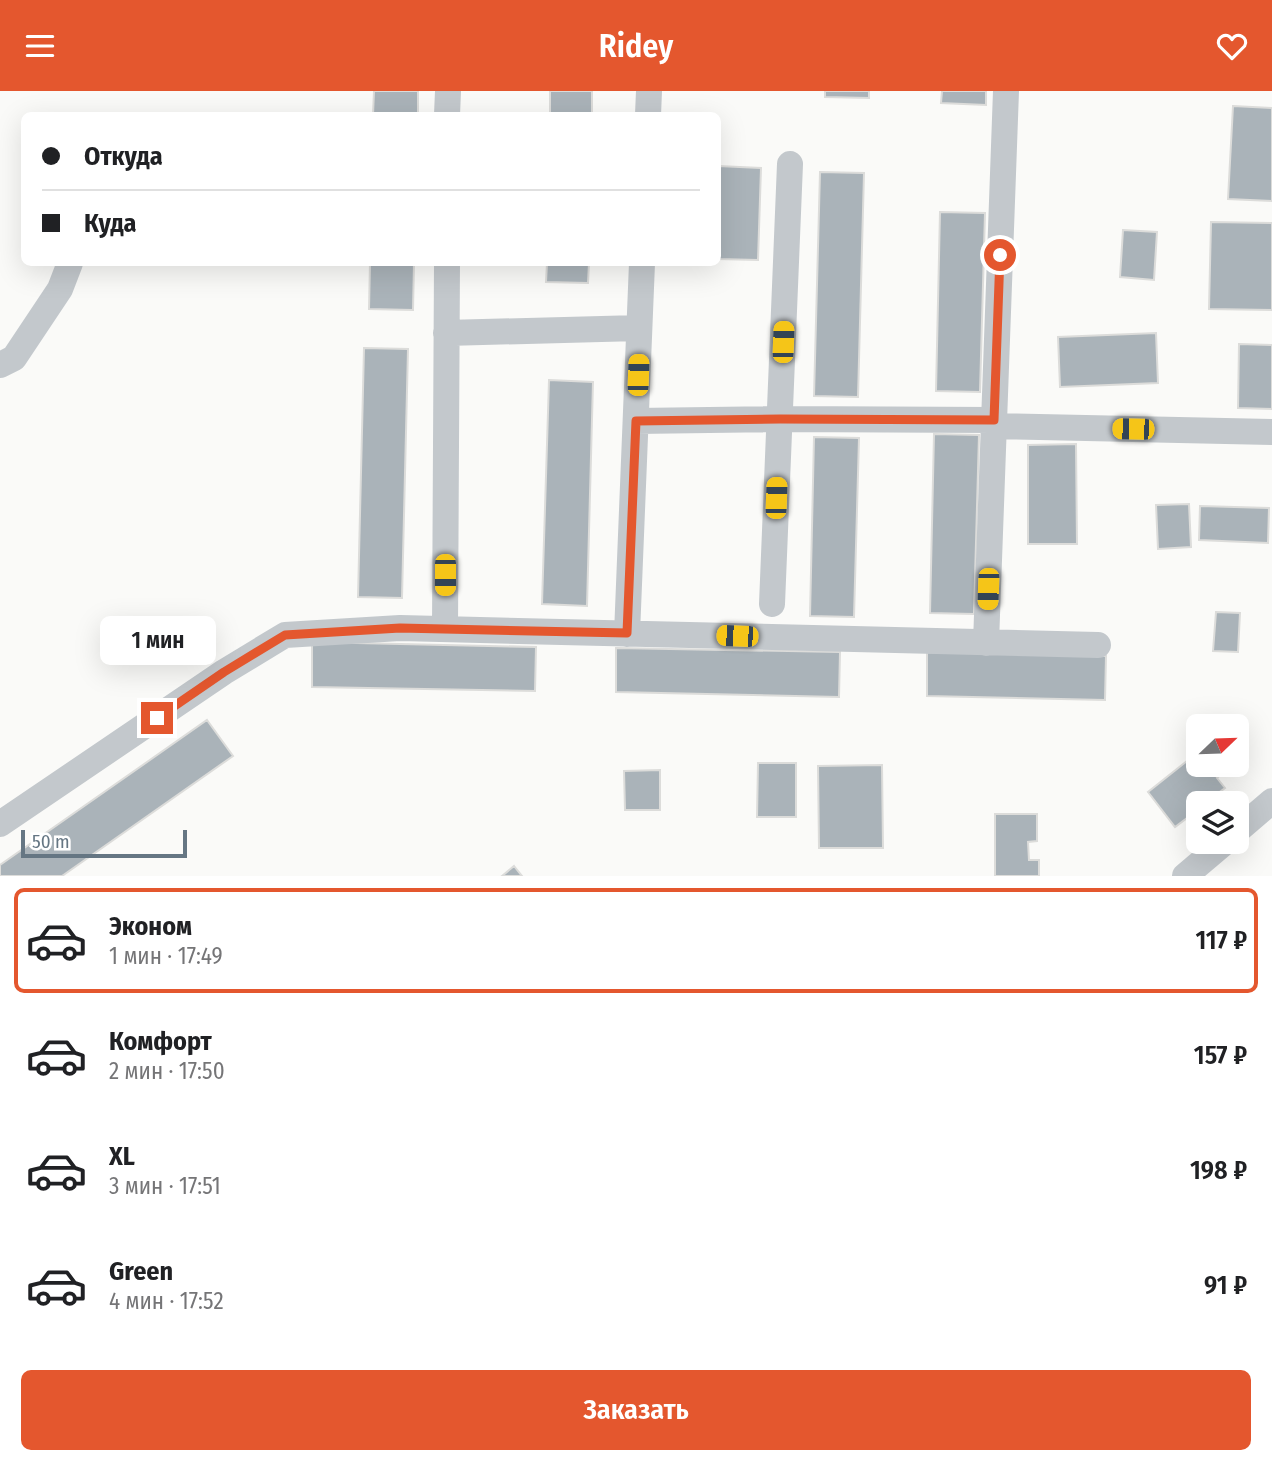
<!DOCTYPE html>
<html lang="ru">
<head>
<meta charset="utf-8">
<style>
  body { margin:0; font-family:"Fira Sans Condensed",sans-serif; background:#f2f2f2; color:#202124; height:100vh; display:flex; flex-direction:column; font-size:26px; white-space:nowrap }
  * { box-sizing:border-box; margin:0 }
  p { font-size:23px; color:#757577 }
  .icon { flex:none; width:38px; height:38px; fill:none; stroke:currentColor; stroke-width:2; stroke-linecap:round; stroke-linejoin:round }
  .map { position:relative; height:785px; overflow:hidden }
  .panel { display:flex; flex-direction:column; background:#fff; flex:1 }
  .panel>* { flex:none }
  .guide { position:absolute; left:21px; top:21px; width:700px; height:154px; border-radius:10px; box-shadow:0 7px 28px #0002; display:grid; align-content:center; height:154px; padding:0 21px; background:#fff }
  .needle { width:46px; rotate:67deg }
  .buttons { position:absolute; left:1186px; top:623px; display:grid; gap:14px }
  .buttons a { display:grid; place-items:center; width:63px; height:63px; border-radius:10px; background:#fff; box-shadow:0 7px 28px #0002; font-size:35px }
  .scale { position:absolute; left:21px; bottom:18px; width:166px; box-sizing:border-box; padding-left:7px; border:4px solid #657683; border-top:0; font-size:19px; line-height:24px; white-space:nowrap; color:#657683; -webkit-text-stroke:5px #fff; paint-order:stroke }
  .end { position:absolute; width:32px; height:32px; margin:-16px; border:9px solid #e4572e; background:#fff; box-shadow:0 0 0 4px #fff }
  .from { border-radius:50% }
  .bubble { position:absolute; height:49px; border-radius:10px; background:#fff; box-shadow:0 7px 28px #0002; font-size:23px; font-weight:600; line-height:49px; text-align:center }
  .car { position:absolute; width:21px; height:42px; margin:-21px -10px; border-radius:9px; box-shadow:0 0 5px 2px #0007; background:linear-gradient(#f5c518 24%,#345 0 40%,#f5c518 0 76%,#345 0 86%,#f5c518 0) }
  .guide b { display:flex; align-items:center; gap:24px; height:66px; font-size:26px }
  .guide b+b { border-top:2px solid #e0e0e0 }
  .guide i { width:18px; height:18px; background:#202124 }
  ul { padding:12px 0 0; list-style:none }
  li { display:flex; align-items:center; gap:21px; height:105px; margin:0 14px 10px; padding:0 7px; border:4px solid transparent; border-radius:10px }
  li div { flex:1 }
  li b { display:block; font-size:26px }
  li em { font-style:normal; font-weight:600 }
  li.active { border-color:#e4572e }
  li>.icon { width:63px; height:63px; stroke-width:1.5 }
  .cta { display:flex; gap:14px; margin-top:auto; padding:14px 21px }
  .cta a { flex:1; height:80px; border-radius:10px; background:#e4572e; color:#fff; font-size:28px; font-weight:600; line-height:80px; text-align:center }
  header { display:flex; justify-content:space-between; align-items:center; height:91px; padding:0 21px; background:#e4572e; color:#fff; font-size:32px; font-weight:600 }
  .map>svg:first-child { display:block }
  .building { fill:#aab3b9; stroke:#dcdcda; stroke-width:2 }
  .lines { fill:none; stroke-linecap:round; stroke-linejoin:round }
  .minor { stroke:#c3c8cc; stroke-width:26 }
  .route { stroke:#e4572e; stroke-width:9 }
</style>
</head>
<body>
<header><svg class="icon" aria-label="menu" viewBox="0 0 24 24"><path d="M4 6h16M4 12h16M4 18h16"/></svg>Ridey<svg class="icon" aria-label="heart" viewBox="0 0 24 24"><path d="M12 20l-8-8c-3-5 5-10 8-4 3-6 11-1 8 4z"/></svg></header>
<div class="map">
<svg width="1272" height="785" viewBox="0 0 1272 785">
  <rect width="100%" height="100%" fill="#fafaf8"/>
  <path class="building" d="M 374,0 L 418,0 L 418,24 L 373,24 Z
    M 550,0 L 592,0 L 592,24 L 550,24 Z
    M 825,0 L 869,0 L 869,7 L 825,6 Z
    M 942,0 L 986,0 L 986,14 L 941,12 Z
    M 1233,15 L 1272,17 L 1272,110 L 1228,108 Z
    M 718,75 L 761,77 L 758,169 L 718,168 Z
    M 820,81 L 864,82 L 858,306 L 814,305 Z
    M 940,121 L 985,122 L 980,301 L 936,300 Z
    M 1211,131 L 1272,132 L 1272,219 L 1209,218 Z
    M 1123,139 L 1157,141 L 1154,189 L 1120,186 Z
    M 370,172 L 414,172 L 413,219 L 369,218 Z
    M 547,172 L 589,172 L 588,192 L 546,191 Z
    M 1156,242 L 1158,292 L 1060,296 L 1058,246 Z
    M 1239,253 L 1272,254 L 1272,318 L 1238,317 Z
    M 364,257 L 408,258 L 402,507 L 358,506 Z
    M 549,289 L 593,291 L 587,515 L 542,513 Z
    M 934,343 L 979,344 L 974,523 L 930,522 Z
    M 814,346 L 859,347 L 854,526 L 810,525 Z
    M 1076,353 L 1077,453 L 1028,453 L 1028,354 Z
    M 1189,413 L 1191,456 L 1158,458 L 1156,414 Z
    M 1200,415 L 1269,417 L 1268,452 L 1199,449 Z
    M 1216,521 L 1240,522 L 1238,561 L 1213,560 Z
    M 312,551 L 536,556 L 535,600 L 312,596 Z
    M 616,557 L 840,561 L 839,606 L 616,601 Z
    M 927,561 L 1106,565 L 1105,609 L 927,605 Z
    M 207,629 L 233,665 L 62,785 L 0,785 L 0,774 Z
    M 1197,662 L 1199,674 L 1218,674 L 1224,681 L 1217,687 L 1225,697 L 1205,712 L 1199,712 L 1199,718 L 1175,736 L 1148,701 Z
    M 758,672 L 796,672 L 796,726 L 757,726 Z
    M 882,674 L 883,757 L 819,757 L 818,675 Z
    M 660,679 L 660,719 L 625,719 L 624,680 Z
    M 995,723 L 1037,723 L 1037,750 L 1028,751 L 1029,769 L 1039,769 L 1039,785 L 995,785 Z
    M 514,775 L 522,785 L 502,785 Z"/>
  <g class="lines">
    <path class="minor" d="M 447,24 L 448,0
      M 648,24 L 649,0
      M 446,242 L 639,237
      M 0,274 L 14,267 L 60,198 L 70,172
      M 636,330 L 780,328 L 994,329
      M 994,335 L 1272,341
      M 772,513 L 790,73
      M 445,538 L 447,172
      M 627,543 L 642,172
      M 986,552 L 1006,0
      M 0,733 L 224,581 L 285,544 L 400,537 L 1098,554
      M 1237,740 L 1272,710
      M 1185,785 L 1225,751"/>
  </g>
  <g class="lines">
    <path class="route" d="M 157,627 L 224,581 L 285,544 L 400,537 L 627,542 L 636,330 L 780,328 L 994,329 L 1000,164"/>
  </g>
</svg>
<div class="buttons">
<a><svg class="needle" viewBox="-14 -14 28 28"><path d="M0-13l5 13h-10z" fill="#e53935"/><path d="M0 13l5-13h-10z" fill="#757577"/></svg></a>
<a><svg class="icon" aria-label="layers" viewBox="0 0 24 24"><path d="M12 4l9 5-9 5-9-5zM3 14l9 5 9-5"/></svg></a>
</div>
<div class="scale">50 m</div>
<i class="end from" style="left:1000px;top:164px"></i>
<i class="end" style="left:157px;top:627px"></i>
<div class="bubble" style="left:100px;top:525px;width:116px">1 мин</div>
<i class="car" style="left:783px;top:251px;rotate:2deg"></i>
<i class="car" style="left:638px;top:284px;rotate:2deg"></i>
<i class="car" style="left:1133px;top:338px;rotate:271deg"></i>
<i class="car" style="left:776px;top:407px;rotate:2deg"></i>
<i class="car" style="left:445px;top:484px;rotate:180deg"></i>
<i class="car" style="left:988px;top:498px;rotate:182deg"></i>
<i class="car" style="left:737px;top:545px;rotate:272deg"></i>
<div class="guide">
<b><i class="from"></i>Откуда</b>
<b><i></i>Куда</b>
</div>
</div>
<section class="panel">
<ul>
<li class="active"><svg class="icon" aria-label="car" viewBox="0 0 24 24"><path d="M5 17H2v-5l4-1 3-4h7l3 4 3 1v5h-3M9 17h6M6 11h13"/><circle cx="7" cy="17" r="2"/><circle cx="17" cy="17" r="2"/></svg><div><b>Эконом</b><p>1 мин · 17:49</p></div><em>117 ₽</em></li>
<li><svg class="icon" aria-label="car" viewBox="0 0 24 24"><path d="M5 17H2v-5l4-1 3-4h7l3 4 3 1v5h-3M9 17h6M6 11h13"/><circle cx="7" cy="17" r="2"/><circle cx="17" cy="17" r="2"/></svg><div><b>Комфорт</b><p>2 мин · 17:50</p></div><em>157 ₽</em></li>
<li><svg class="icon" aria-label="car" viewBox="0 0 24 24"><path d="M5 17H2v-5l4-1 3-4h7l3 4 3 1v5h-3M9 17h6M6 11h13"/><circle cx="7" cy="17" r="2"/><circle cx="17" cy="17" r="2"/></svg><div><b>XL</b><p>3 мин · 17:51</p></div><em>198 ₽</em></li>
<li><svg class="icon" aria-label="car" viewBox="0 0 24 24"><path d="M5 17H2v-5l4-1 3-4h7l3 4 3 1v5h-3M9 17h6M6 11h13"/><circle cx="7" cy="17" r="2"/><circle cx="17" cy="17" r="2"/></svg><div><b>Green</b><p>4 мин · 17:52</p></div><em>91 ₽</em></li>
</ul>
<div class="cta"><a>Заказать</a></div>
</section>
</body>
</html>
